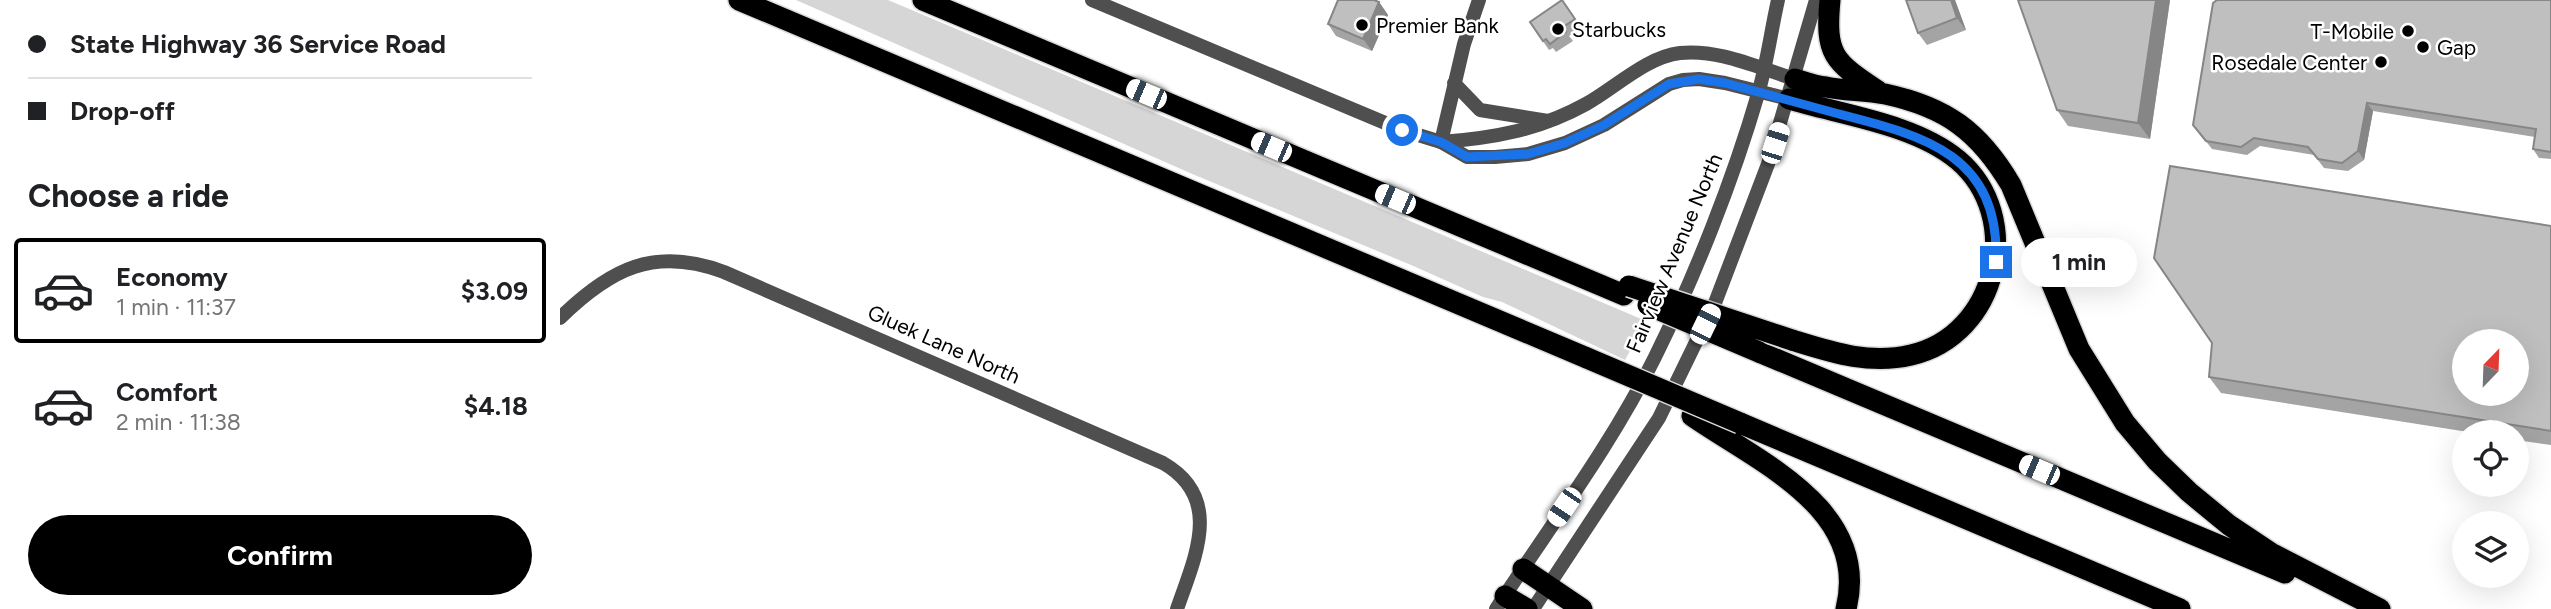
<!DOCTYPE html>
<html lang="en">
<head>
<meta charset="utf-8">
<style>
  body { margin:0; font-family:Figtree,sans-serif; background:#f2f2f2; color:#202124; height:100vh; display:flex; flex-direction:column; font-size:26px; white-space:nowrap }
  * { box-sizing:border-box; margin:0 }
  p { font-size:23px; color:#757577 }
  .icon { flex:none; width:38px; height:38px; fill:none; stroke:currentColor; stroke-width:2; stroke-linecap:round; stroke-linejoin:round }
  .map { position:relative; flex:1; overflow:hidden }
  .drawer { display:flex; flex-direction:column; background:#fff; width:560px }
  .drawer>* { flex:none }
  .hud { display:grid; align-content:center; height:154px; padding:0 28px; background:#fff }
  .needle { width:46px; rotate:23deg }
  .buttons { position:absolute; left:1892px; top:329px; display:grid; gap:14px }
  .buttons a { display:grid; place-items:center; width:77px; height:77px; border-radius:50%; background:#fff; box-shadow:0 7px 28px #0002; font-size:35px }
  .end { position:absolute; width:32px; height:32px; margin:-16px; border:9px solid #1a73e8; background:#fff; box-shadow:0 0 0 4px #fff }
  .from { border-radius:50% }
  .bubble { position:absolute; height:49px; border-radius:24px; background:#fff; box-shadow:0 7px 28px #0002; font-size:23px; font-weight:700; line-height:49px; text-align:center }
  .car { position:absolute; width:21px; height:42px; margin:-21px -10px; border-radius:9px; box-shadow:0 0 5px 2px #0007; background:linear-gradient(#fff 24%,#345 0 40%,#fff 0 76%,#345 0 86%,#fff 0) }
  .hud b { display:flex; align-items:center; gap:24px; height:66px; font-size:26px }
  .hud b+b { border-top:2px solid #e0e0e0 }
  .hud i { width:18px; height:18px; background:#202124 }
  ul { padding:0; list-style:none }
  li { display:flex; align-items:center; gap:21px; height:105px; margin:0 14px 10px; padding:0 14px; border:4px solid transparent; border-radius:7px }
  li div { flex:1 }
  li b { display:block; font-size:26px }
  li em { font-style:normal; font-weight:700 }
  li.active { border-color:#000 }
  li>.icon { width:63px; height:63px; stroke-width:1.5 }
  h2 { padding:0 28px; font-size:32px; line-height:84px }
  .primary-button { display:flex; gap:14px; margin-top:auto; padding:14px 28px }
  .primary-button a { flex:1; height:80px; border-radius:42px; background:#000; color:#fff; font-size:28px; font-weight:700; line-height:80px; text-align:center }
  main { display:flex; flex:1; min-height:0 }
  .map>svg:first-child { display:block }
  .green { fill:#d6d6d6 }
  .lines { fill:none; stroke-linecap:round; stroke-linejoin:round }
  .motorway-casing { stroke:#dbdbdb; stroke-width:24 }
  .minor { stroke:#4f4f4f; stroke-width:14 }
  .tertiary { stroke:#4f4f4f; stroke-width:14 }
  .motorway { stroke:#000; stroke-width:21 }
  .motorway-bridge-casing { stroke:#dbdbdb; stroke-width:24; stroke-linecap:butt }
  .motorway-bridge { stroke:#000; stroke-width:21 }
  .wall { fill:#a4a4a4 }
  .shaded-wall { fill:#868686 }
  .building { fill:#bfbfbf; stroke:#868686; stroke-width:2; fill-rule:evenodd }
  .route { stroke:#1a73e8; stroke-width:9 }
  .poi-dot { fill:#000; stroke:#fff; stroke-width:2.5 }
  .labels { text-anchor:middle; dominant-baseline:central; stroke-width:5; stroke-linejoin:round; paint-order:stroke }
  .poi-label { font-size:21px; fill:#000; stroke:#fff; text-anchor:start }
  .street-label { font-size:21px; fill:#000; stroke:#fff }
</style>
</head>
<body>
<main>
<section class="drawer">
<div class="hud">
<b><i class="from"></i>State Highway 36 Service Road</b>
<b><i></i>Drop-off</b>
</div>
<h2>Choose a ride</h2>
<ul>
<li class="active"><svg class="icon" aria-label="car" viewBox="0 0 24 24"><path d="M5 17H2v-5l4-1 3-4h7l3 4 3 1v5h-3M9 17h6M6 11h13"/><circle cx="7" cy="17" r="2"/><circle cx="17" cy="17" r="2"/></svg><div><b>Economy</b><p>1 min · 11:37</p></div><em>$3.09</em></li>
<li><svg class="icon" aria-label="car" viewBox="0 0 24 24"><path d="M5 17H2v-5l4-1 3-4h7l3 4 3 1v5h-3M9 17h6M6 11h13"/><circle cx="7" cy="17" r="2"/><circle cx="17" cy="17" r="2"/></svg><div><b>Comfort</b><p>2 min · 11:38</p></div><em>$4.18</em></li>
</ul>
<div class="primary-button"><a>Confirm</a></div>
</section>
<div class="map">
<svg width="1991" height="609" viewBox="0 0 1991 609">
  <rect width="100%" height="100%" fill="#fff"/>
  <path class="green" d="M 236,0 L 328,0 L 1086,321 L 1065,360 L 942,302 L 923,297 L 851,265 L 630,173 Z"/>
  <g class="lines">
    <defs>
      <path id="motorway" d="M 179,0 L 1027,358
        M 363,0 L 1064,295
        M 1270,0 C 1265,55 1273,61 1318,91
        M 1235,79 C 1245,82 1255,86 1266,87 C 1285,91 1305,90 1325,94 C 1386,107 1419,131 1451,185 L 1519,349 L 1565,423 L 1597,461 L 1629,492 L 1669,525 L 1711,553 L 1820,609
        M 1229,99 C 1282,115 1355,124 1398,160 C 1465,217 1438,335 1351,355 C 1309,365 1271,352 1232,340
        M 1199,352 L 1725,573
        M 1132,416 C 1198,462 1311,509 1286,609
        M 1180,423 L 1620,609
        M 963,569 L 1022,609
        M 945,596 L 967,609"/>
    </defs>
    <use href="#motorway" class="motorway-casing"/>
    <path class="minor" d="M 894,83 L 920,110 L 988,121
      M 881,142 L 904,44 L 919,0
      M 0,318 C 50,269 94,246 164,272 L 603,463 C 664,498 635,557 617,609"/>
    <path class="tertiary" d="M 532,0 L 842,130 L 881,142 L 907,157 L 935,157 L 968,154 L 1005,143 L 1044,125 L 1109,84 L 1123,80 L 1139,79 L 1165,83 L 1229,99
      M 881,142 C 934,138 979,130 1026,104 C 1055,88 1086,57 1120,53 C 1160,49 1198,68 1235,79
      M 936,609 C 990,526 1051,446 1095,357 C 1135,276 1173,180 1198,94 C 1207,63 1211,31 1218,0
      M 973,609 L 1099,418 L 1155,303 L 1208,164 L 1256,0"/>
    <use href="#motorway" class="motorway"/>
    <defs>
      <path id="motorway-bridge" d="M 1069,286 L 1232,340
        M 1088,305 L 1199,352
        M 1027,358 L 1180,423"/>
    </defs>
    <use href="#motorway-bridge" class="motorway-bridge-casing"/>
    <use href="#motorway-bridge" class="motorway-bridge"/>
  </g>
  <path class="wall" d="M 1002,0 L 1021,27 L 1009,36 L 1013,41 L 996,52 L 993,48 L 989,50 L 970,22 Z
    M 1346,0 L 1395,0 L 1406,30 L 1367,45 L 1358,33 Z
    M 1610,0 L 1590,139 L 1508,126 L 1497,110 Z
    M 1991,0 L 1991,159 L 1979,158 L 1973,149 L 1975,137 L 1813,111 L 1804,160 L 1788,171 L 1764,168 L 1754,155 L 1700,146 L 1687,155 L 1652,149 L 1633,125 Z
    M 819,2 L 828,15 L 812,51 L 776,36 L 768,24 Z
    M 1991,226 L 1991,445 L 1956,440 L 1956,432 L 1908,432 L 1661,393 L 1649,377 L 1652,343 Z"/>
  <path class="shaded-wall" d="M 1391,0 L 1395,0 L 1406,30 L 1397,18 Z
    M 1596,0 L 1610,0 L 1590,139 L 1578,123 Z
    M 819,2 L 828,15 L 812,51 L 803,39 Z
    M 1807,103 L 1813,111 L 1804,160 L 1798,151 Z"/>
  <path class="building" d="M 778,0 L 814,0 L 819,2 L 803,39 L 768,24 Z
    M 1002,0 L 1015,19 L 1003,27 L 1006,32 L 990,44 L 986,39 L 983,41 L 970,22 Z
    M 1346,0 L 1391,0 L 1397,18 L 1358,33 Z
    M 1458,0 L 1596,0 L 1578,123 L 1497,110 Z
    M 1657,0 L 1991,0 L 1991,152 L 1973,149 L 1976,129 L 1807,103 L 1798,151 L 1782,163 L 1758,159 L 1748,147 L 1694,138 L 1681,147 L 1646,141 L 1633,125 L 1653,3 Z
    M 1610,166 L 1991,226 L 1991,431 L 1649,377 L 1652,343 L 1594,258 ZM 1904,341 L 1956,341 L 1956,394 L 1904,394 Z"/>
  <g class="lines">
    <path class="route" d="M 842,130 L 881,142 L 907,157 L 968,154 L 1005,143 L 1044,125 L 1109,84 L 1139,79 L 1165,83 C 1203,93 1241,104 1279,114 C 1365,136 1440,155 1436,262"/>
  </g>
  <g class="poi-dot">
    <circle cx="802" cy="25" r="7"/>
    <circle cx="998" cy="29" r="7"/>
    <circle cx="1848" cy="31" r="7"/>
    <circle cx="1863" cy="47" r="7"/>
    <circle cx="1821" cy="62" r="7"/>
  </g>
  <g class="labels">
    <g class="poi-label">
      <text x="816" y="25">Premier Bank</text>
      <text x="1012" y="29">Starbucks</text>
      <text x="1834" y="31" text-anchor="end">T-Mobile</text>
      <text x="1877" y="47">Gap</text>
      <text x="1807" y="62" text-anchor="end">Rosedale Center</text>
    </g>
    <g class="street-label">
      <text transform="translate(1114 253) rotate(-67)">Fairview Avenue North</text>
      <text transform="translate(384 344) rotate(24)">Gluek Lane North</text>
    </g>
  </g>
</svg>
<div class="buttons">
<a><svg class="needle" viewBox="-14 -14 28 28"><path d="M0-13l5 13h-10z" fill="#e53935"/><path d="M0 13l5-13h-10z" fill="#757577"/></svg></a>
<a><svg class="icon" aria-label="locate" viewBox="0 0 24 24"><circle cx="12" cy="12" r="6"/><path d="M12 2v4M12 18v4M2 12h4M18 12h4"/></svg></a>
<a><svg class="icon" aria-label="layers" viewBox="0 0 24 24"><path d="M12 4l9 5-9 5-9-5zM3 14l9 5 9-5"/></svg></a>
</div>
<i class="end from" style="left:842px;top:130px"></i>
<i class="end" style="left:1436px;top:262px"></i>
<div class="bubble" style="left:1461px;top:238px;width:116px">1 min</div>
<i class="car" style="left:586px;top:94px;rotate:293deg"></i>
<i class="car" style="left:1215px;top:143px;rotate:18deg"></i>
<i class="car" style="left:711px;top:147px;rotate:293deg"></i>
<i class="car" style="left:835px;top:199px;rotate:293deg"></i>
<i class="car" style="left:1145px;top:324px;rotate:26deg"></i>
<i class="car" style="left:1479px;top:470px;rotate:293deg"></i>
<i class="car" style="left:1004px;top:507px;rotate:214deg"></i>
</div>
</main>
</body>
</html>
